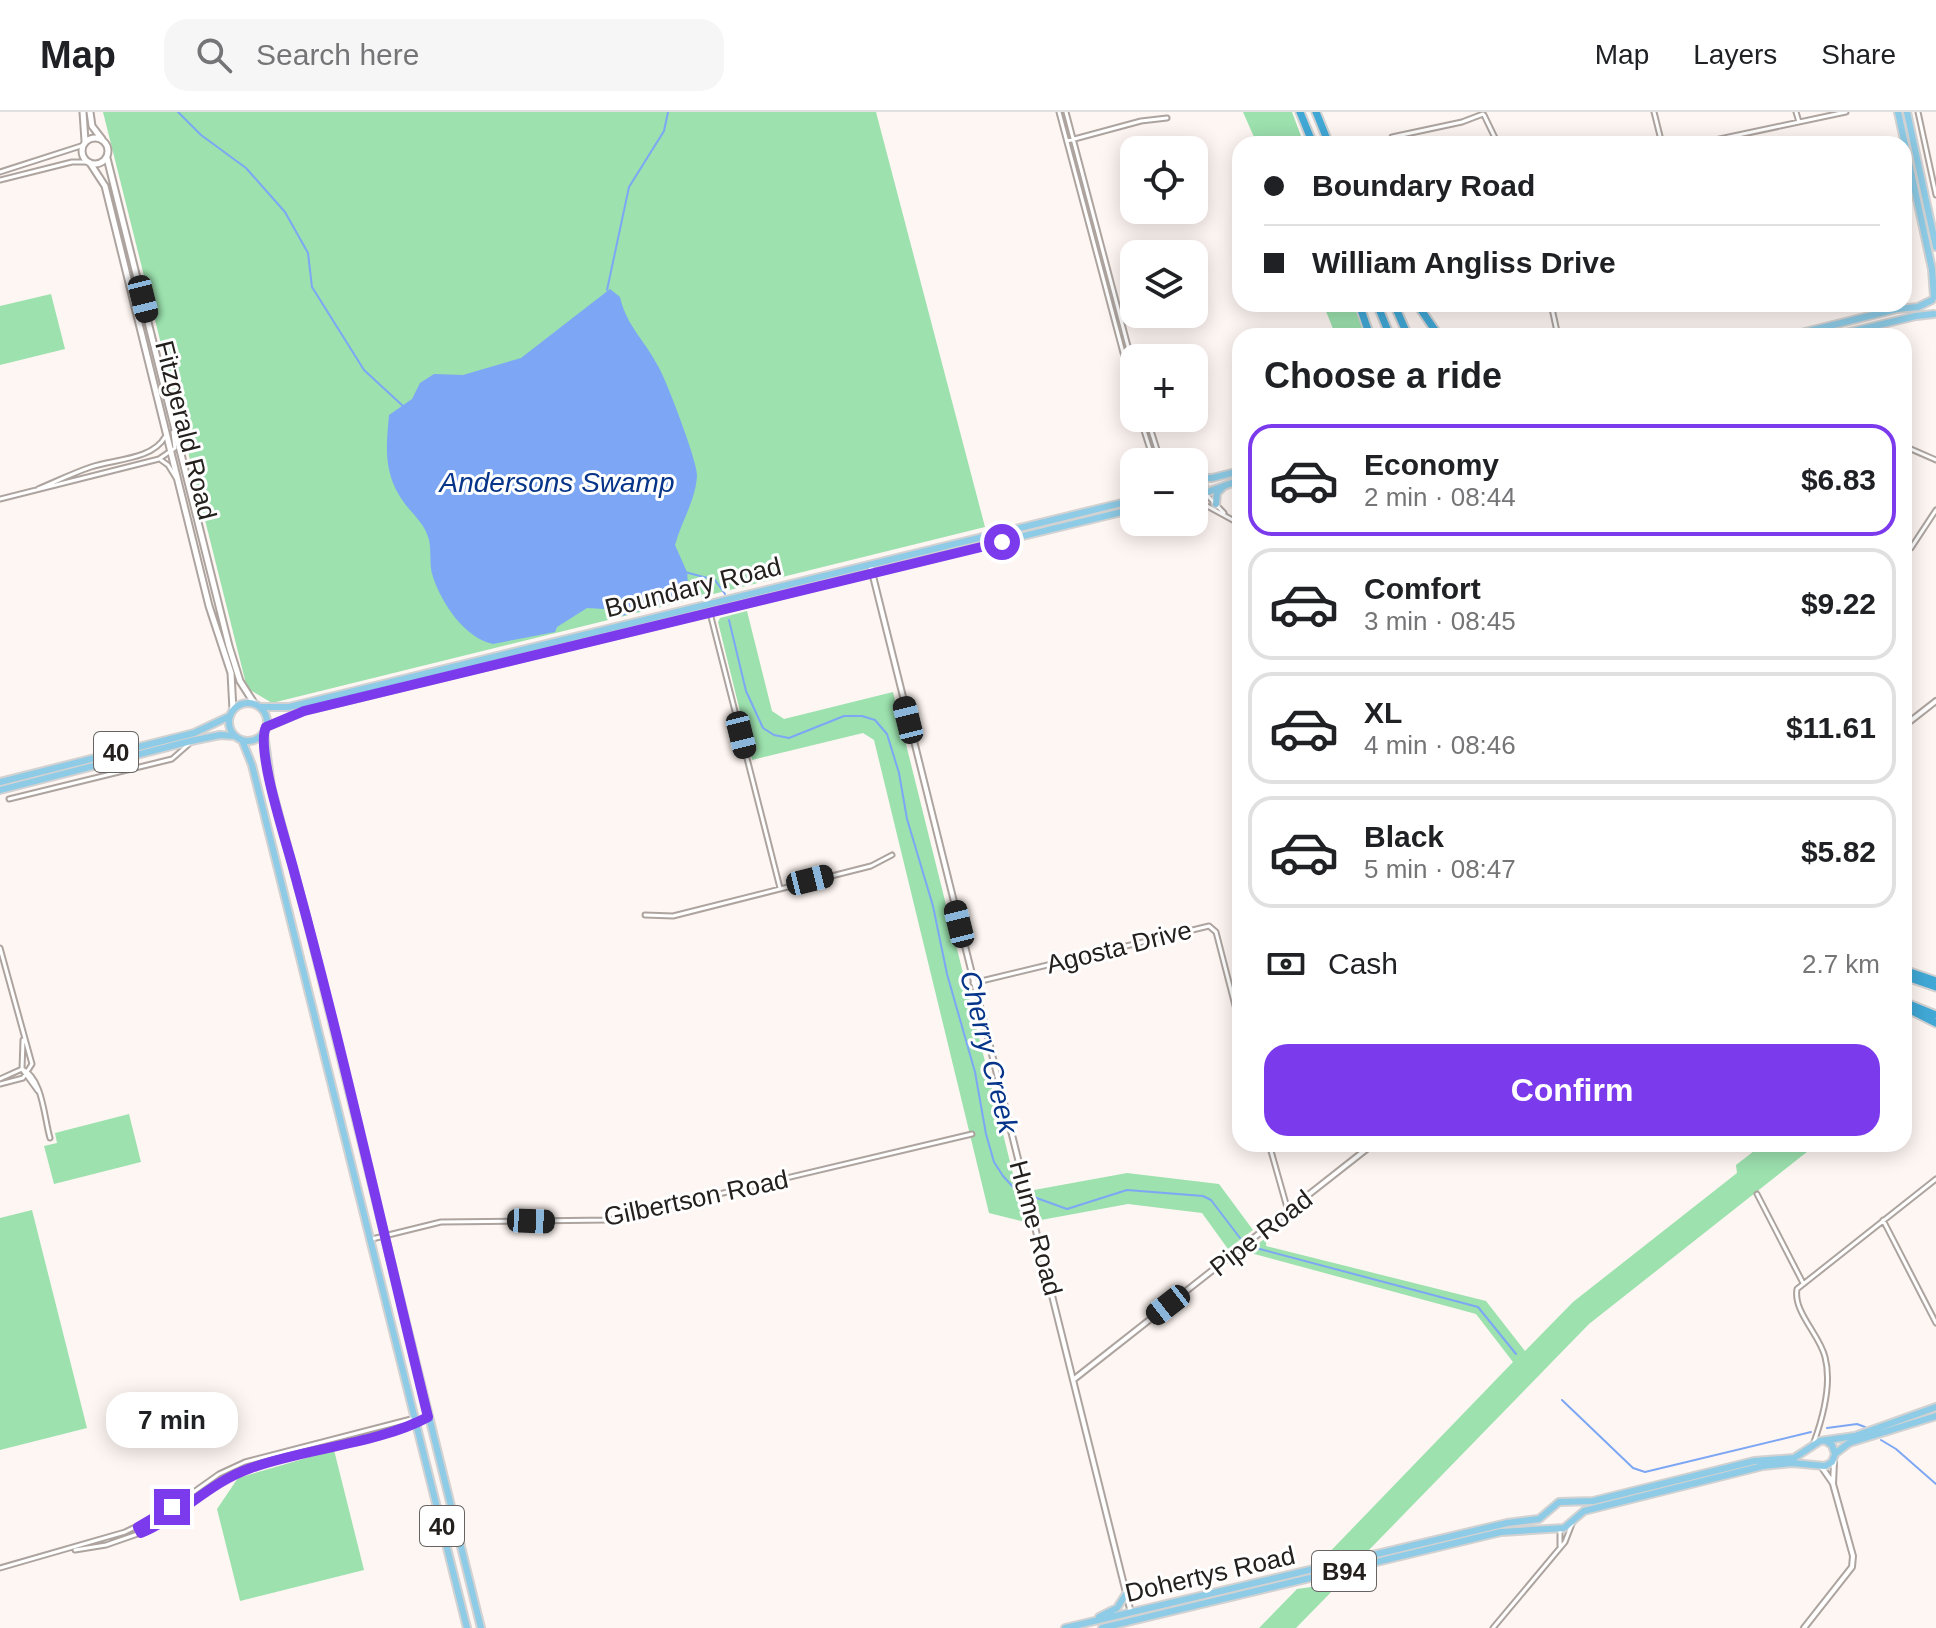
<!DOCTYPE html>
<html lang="en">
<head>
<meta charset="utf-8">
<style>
  body { margin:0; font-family:Arial,sans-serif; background:#f6f6f6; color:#202124; height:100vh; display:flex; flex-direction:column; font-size:30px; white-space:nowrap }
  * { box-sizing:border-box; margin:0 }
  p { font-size:26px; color:#757577 }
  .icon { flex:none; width:44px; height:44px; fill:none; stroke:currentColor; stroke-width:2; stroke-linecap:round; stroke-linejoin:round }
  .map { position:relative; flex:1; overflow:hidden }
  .panel { position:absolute; left:1232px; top:216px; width:680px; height:824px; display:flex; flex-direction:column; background:#fff; border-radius:24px; box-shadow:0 4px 20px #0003 }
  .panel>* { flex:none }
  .guide { position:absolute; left:1232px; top:24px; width:680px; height:176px; border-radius:24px; box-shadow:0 4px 20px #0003; display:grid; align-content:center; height:176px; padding:0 32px; background:#fff }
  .controls { position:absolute; left:1120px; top:24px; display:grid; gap:16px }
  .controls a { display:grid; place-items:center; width:88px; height:88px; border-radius:16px; background:#fff; box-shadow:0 4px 20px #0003; font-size:40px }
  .end { position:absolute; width:36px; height:36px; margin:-18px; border:10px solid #7c3aed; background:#fff; box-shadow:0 0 0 4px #fff }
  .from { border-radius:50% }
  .bubble { position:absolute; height:56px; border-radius:24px; background:#fff; box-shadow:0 4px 20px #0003; font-size:26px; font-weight:600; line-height:56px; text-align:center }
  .car { position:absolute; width:24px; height:48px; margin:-24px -12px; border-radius:10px; box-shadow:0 0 6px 2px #0007; background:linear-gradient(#222 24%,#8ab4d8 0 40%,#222 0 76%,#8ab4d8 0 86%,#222 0) }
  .guide b { display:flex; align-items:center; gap:28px; height:76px; font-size:30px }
  .guide b+b { border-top:2px solid #e0e0e0 }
  .guide i { width:20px; height:20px; background:#202124 }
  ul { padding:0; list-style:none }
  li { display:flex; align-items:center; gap:24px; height:112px; margin:0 16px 12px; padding:0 16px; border:4px solid #e0e0e0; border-radius:24px }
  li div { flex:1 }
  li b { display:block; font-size:30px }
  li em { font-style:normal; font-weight:600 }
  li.active { border-color:#7c3aed }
  li>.icon { width:72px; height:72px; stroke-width:1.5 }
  h2 { padding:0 32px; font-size:36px; line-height:96px }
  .pay { display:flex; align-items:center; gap:20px; height:88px; padding:0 32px; font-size:30px }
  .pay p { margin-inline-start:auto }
  .cta { display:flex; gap:16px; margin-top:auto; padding:16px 32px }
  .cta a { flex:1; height:92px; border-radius:24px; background:#7c3aed; color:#fff; font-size:32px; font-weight:600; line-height:92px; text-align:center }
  header { display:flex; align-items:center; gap:48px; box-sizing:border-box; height:112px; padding:0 40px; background:#fff; border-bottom:2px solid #e0e0e0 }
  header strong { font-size:38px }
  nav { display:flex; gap:44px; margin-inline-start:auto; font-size:28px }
  .search { width:560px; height:72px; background:#f6f6f6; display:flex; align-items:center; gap:20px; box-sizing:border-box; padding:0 28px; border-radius:24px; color:#757577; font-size:30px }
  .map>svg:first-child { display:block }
  .green { fill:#9ce1ae }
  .water { fill:#7da7f4 }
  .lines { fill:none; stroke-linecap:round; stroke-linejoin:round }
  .stream { stroke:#7da7f4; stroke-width:2 }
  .minor-casing { stroke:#ada49f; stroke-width:7 }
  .tertiary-casing { stroke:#ada49f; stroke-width:8 }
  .secondary-casing { stroke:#ada49f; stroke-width:9 }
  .primary-casing { stroke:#d3d2d2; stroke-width:10 }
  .motorway-casing { stroke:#d3d2d2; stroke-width:11 }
  .minor { stroke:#fff; stroke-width:3 }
  .tertiary { stroke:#fff; stroke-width:4 }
  .secondary { stroke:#fff; stroke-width:5 }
  .primary { stroke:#8dcbe6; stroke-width:6 }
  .motorway { stroke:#41a8d6; stroke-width:7 }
  .route { stroke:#7c3aed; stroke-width:10 }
  .labels { text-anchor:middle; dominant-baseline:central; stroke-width:6; stroke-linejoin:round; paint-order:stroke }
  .shield { fill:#fff; stroke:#666362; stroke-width:2 }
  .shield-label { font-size:24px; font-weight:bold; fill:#24201e }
  .street-label { font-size:26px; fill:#24201e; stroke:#fff }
  .water-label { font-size:28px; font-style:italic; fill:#053489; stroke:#fff }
</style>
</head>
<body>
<header>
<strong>Map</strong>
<div class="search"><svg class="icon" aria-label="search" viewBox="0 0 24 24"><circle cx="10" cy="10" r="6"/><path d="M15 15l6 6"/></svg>Search here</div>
<nav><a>Map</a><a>Layers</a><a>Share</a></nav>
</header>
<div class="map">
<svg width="1936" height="1516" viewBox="0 0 1936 1516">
  <rect width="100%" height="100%" fill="#fef6f2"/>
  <path class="green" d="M 103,0 L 876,0 L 985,415 L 272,591 L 247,576 Z
    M 1243,0 L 1292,0 L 1304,32 L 1257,32 Z
    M 51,182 L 65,237 L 0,253 L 0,194 Z
    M 1323,192 L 1355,192 L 1366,224 L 1336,224 Z
    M 747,499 L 772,599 L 784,607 L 893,580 L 1025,1110 L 989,1101 L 874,628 L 863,621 L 752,648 L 718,510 L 720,506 Z
    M 129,1002 L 141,1050 L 54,1072 L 44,1034 L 57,1031 L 55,1021 Z
    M 1763,1032 L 1817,1032 L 1589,1212 L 1368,1439 L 1319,1451 L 1513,1250 L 1476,1202 L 1247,1140 L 1267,1125 L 1266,1134 L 1486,1189 L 1525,1239 L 1573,1190 L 1737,1061 L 1736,1053 Z
    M 1127,1061 L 1219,1072 L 1253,1118 L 1228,1137 L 1202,1101 L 1128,1092 L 1041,1108 L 1034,1078 Z
    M 32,1098 L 87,1316 L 0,1338 L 0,1106 Z
    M 334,1338 L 364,1458 L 240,1489 L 217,1397 L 238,1366 Z
    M 1340,1471 L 1296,1516 L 1259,1516 L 1297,1477 Z"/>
  <path class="water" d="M 610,177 L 620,185 C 626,213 645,229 658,254 C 666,267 698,351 697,363 C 696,388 681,410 675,433 L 687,460 L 689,484 L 622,504 L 604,497 L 587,496 L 557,515 L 555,520 L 493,532 C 465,526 442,492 433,465 C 428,451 433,435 427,422 C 423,411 412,401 405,392 C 383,362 386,337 389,303 L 412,287 L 420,271 L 434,262 L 463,263 L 521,246 Z"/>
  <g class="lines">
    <path class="stream" d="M 178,0 L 201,23 L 246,56 L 285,100 L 308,141 L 312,175 L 364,258 L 403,294
      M 607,178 L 629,75 L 664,19 L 668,0
      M 685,460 L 715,468 L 725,482
      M 729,508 L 746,579 L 763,616 L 774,623 L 789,626 L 844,604 L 862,604 L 875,608 L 887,622 L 899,661 L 907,707 L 933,794 L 947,862 L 975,960 L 986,1022 L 994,1050 L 1003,1064 L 1013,1075 L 1031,1084 L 1067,1097 L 1127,1078 L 1203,1084 L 1211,1088 L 1240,1126
      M 1256,1136 L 1478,1195 L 1516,1242
      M 1562,1288 L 1633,1356 L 1645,1360 L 1811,1320
      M 1827,1316 L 1857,1312 L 1865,1315
      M 1881,1328 L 1896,1337 L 1936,1372"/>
    <defs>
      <path id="minor" d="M 1059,0 L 1134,282
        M 1066,0 L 1134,257
        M 1654,0 L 1662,32
        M 1796,0 L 1799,10
        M 1918,0 L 1936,83
        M 1484,3 L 1498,32
        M 1392,25 L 1462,10 L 1483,2
        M 1067,29 L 1141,9 L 1167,6
        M 1696,32 L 1846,0
        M 0,60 L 84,33
        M 0,68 L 72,50 L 88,50
        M 1551,192 L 1558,224
        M 1140,306 L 1154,350
        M 1147,306 L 1161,350
        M 1904,334 L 1936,348
        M 161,348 L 168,353 L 176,366
        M 38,377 C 55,370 73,361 91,355 C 114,347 152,348 165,325
        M 1205,381 L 1224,401
        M 0,387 L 159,347 L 175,336 L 173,320
        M 1198,389 L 1240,412
        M 1904,441 L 1911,436 L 1936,398
        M 710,501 L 780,776
        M 9,687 L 172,647 L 189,632
        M 645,803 L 673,804 L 871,754 L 892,743
        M 0,836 L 32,952 L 23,966 L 0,972
        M 973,871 L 1209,814 L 1216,820 L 1240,913
        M 22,957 C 43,966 44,1006 50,1026
        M 22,957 L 38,979
        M 0,967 L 22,957 L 23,928
        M 1269,1032 L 1288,1099
        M 1757,1082 L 1803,1171
        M 1883,1108 L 1936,1211
        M 372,1127 L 441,1110 L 609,1108 L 972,1022
        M 1814,1330 C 1823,1305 1832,1271 1825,1245 C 1820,1223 1793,1200 1797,1177 L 1936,1067
        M 1560,1434 L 1560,1417
        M 75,1438 L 106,1433 L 152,1417 L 219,1371 L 250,1356 L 416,1312
        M 0,1456 L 125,1420 L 164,1401 L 219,1362 L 245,1350 L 415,1306
        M 1493,1516 L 1565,1430 L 1572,1412"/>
      <path id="tertiary" d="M 870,452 L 1131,1501
        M 1904,614 L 1936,589
        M 1073,1268 L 1373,1032
        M 1821,1354 L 1832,1370
        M 1804,1516 L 1852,1455 L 1853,1444 L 1833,1372 L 1834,1350"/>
      <path id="secondary" d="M 83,0 L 85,29
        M 90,0 L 92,14 L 102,27
        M82 39a13 13 0 1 1 26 0a13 13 0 1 1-26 0Z
        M 107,46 L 229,534 L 240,569 L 254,591
        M 90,51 L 105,74 L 209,494 L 231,561 L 233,598"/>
      <path id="primary" d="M 1898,0 L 1932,157 L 1934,185
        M 1907,0 L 1936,135
        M 1789,224 L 1897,197 L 1918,195 L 1932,188
        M 1833,224 L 1916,204 L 1934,202
        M 1194,366 L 1212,366 L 1240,359
        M 1205,381 L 1240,368
        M 1194,390 L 1205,381 L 1204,374 L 1198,367
        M 1216,392 L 1217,381 L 1224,374
        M229 610a19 19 0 1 1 38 0a19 19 0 1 1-38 0Z
        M 260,595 L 289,595 L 1134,388
        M 266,615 L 304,599 L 1134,397
        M 264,621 L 271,674 L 306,804 L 481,1516
        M 242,628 L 252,653 L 467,1516
        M 0,670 L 194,621 L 230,604
        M 0,678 L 191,629 L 220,623 L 235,624
        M 1836,1341 L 1849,1331 L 1936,1304
        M 1099,1505 L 1117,1496 L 1126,1482
        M 1065,1516 L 1507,1411 L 1539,1407 L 1559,1390 L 1593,1389 L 1754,1349 L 1794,1346 L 1820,1329 L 1855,1324 L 1936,1295
        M 1102,1516 L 1501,1420 L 1564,1416 L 1584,1399 L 1763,1354 L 1792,1351 L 1825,1354 L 1832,1350 L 1835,1342 L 1832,1333 L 1826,1329"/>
      <path id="motorway" d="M 1300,0 L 1313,32
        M 1316,0 L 1329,32
        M 1359,192 L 1370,224
        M 1377,192 L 1390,224
        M 1394,192 L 1408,224
        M 1417,192 L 1439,224
        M 1904,858 L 1936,869
        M 1904,864 L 1936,875
        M 1904,890 L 1936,903
        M 1904,895 L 1936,911"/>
    </defs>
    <use href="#minor" class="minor-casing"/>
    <use href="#tertiary" class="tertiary-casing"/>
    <use href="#secondary" class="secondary-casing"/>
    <use href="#primary" class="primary-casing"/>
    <use href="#motorway" class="motorway-casing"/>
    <use href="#minor" class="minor"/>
    <use href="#tertiary" class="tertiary"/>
    <use href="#secondary" class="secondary"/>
    <use href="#primary" class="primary"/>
    <use href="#motorway" class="motorway"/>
  </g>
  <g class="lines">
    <path class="route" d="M 172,1395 L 138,1415 L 141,1421 C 181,1404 210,1370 251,1356 C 306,1336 378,1332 428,1305 C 384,1125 344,942 295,763 C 288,734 255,638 266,615 L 304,599 L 1002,430"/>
  </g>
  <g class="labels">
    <g class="shield">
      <rect x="94" y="620" width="44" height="40" rx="6"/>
      <rect x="420" y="1394" width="44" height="40" rx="6"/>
      <rect x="1312" y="1439" width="64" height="40" rx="6"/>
    </g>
    <g class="shield-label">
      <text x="116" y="640">40</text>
      <text x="442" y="1414">40</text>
      <text x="1344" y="1459">B94</text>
    </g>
    <g class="street-label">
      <text transform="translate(186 318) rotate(76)">Fitzgerald Road</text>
      <text transform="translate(693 475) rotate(-14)">Boundary Road</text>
      <text transform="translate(1119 835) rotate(-14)">Agosta Drive</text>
      <text transform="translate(696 1086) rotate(-12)">Gilbertson Road</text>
      <text transform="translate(1036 1116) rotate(75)">Hume Road</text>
      <text transform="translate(1261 1121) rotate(-38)">Pipe Road</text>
      <text transform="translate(1210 1462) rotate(-13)">Dohertys Road</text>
    </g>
    <g class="water-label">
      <text x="557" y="370">Andersons Swamp</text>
      <text transform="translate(989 940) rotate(76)">Cherry Creek</text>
    </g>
  </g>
</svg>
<div class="controls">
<a><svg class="icon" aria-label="locate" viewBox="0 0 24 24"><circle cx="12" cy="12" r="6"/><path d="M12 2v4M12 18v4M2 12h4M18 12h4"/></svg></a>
<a><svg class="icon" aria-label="layers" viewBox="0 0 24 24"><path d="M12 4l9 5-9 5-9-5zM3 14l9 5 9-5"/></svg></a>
<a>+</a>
<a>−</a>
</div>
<i class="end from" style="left:1002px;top:430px"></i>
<i class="end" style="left:172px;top:1395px"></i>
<div class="bubble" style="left:106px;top:1280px;width:132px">7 min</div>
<i class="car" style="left:143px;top:187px;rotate:166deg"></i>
<i class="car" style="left:908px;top:608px;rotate:346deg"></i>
<i class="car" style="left:741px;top:623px;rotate:166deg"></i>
<i class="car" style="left:810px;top:768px;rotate:76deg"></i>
<i class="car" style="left:959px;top:812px;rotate:346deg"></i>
<i class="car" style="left:531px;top:1109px;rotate:92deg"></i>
<i class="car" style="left:1168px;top:1193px;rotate:232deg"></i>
<div class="guide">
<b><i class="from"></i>Boundary Road</b>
<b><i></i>William Angliss Drive</b>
</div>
<section class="panel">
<h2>Choose a ride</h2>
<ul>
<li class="active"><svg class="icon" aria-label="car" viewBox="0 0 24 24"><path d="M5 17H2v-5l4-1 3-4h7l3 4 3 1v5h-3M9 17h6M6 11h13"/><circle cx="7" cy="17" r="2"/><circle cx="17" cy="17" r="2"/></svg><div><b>Economy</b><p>2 min · 08:44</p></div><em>$6.83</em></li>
<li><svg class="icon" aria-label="car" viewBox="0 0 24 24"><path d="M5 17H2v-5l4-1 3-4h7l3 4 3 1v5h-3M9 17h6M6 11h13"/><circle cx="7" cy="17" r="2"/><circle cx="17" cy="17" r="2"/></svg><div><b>Comfort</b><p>3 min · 08:45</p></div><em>$9.22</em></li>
<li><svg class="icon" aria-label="car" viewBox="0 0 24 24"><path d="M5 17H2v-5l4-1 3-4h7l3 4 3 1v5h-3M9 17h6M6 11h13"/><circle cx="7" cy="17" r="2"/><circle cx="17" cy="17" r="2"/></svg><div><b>XL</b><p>4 min · 08:46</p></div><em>$11.61</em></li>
<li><svg class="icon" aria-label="car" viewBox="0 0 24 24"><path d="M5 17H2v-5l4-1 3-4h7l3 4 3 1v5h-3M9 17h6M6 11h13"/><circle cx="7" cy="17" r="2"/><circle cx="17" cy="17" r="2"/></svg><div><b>Black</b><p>5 min · 08:47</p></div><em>$5.82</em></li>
</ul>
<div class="pay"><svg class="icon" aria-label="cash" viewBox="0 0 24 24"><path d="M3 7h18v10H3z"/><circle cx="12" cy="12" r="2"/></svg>Cash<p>2.7 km</p></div>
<div class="cta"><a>Confirm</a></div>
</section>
</div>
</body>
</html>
